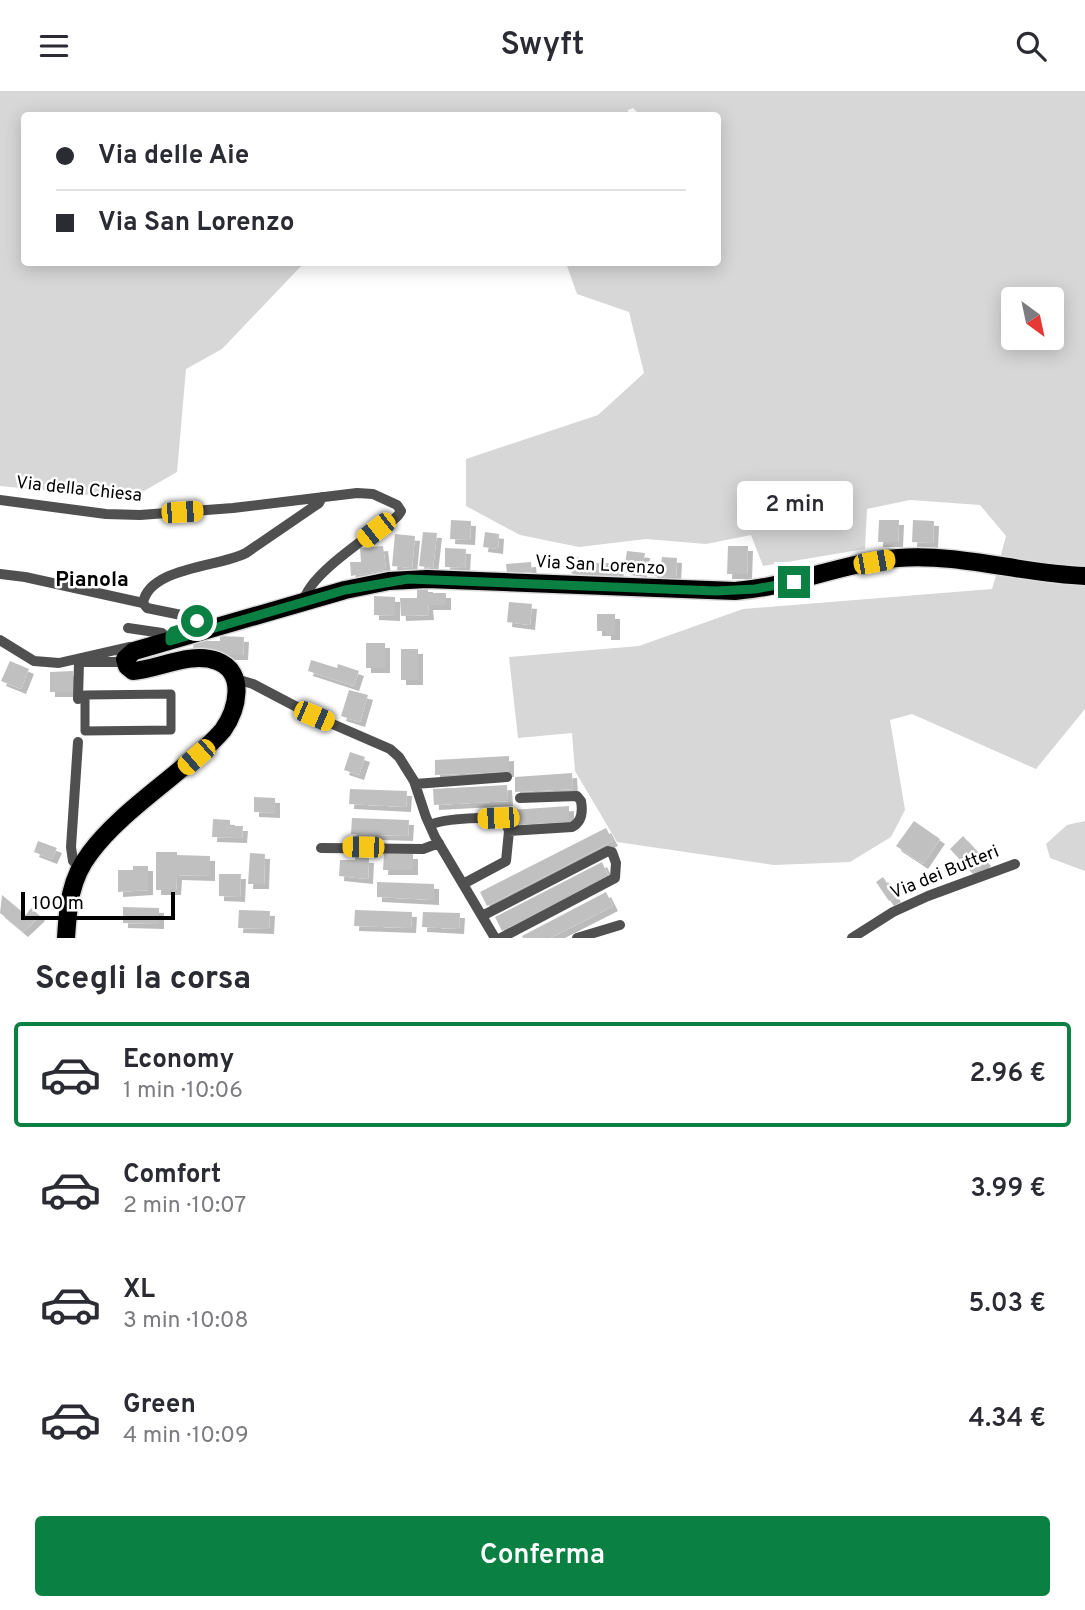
<!DOCTYPE html>
<html lang="it">
<head>
<meta charset="utf-8">
<style>
  body { margin:0; font-family:Overpass,sans-serif; background:#f7f7f7; color:#2b2b33; height:100vh; display:flex; flex-direction:column; font-size:26px; white-space:nowrap }
  * { box-sizing:border-box; margin:0 }
  p { font-size:23px; color:#7c7c81 }
  .icon { flex:none; width:38px; height:38px; fill:none; stroke:currentColor; stroke-width:2; stroke-linecap:round; stroke-linejoin:round }
  .map { position:relative; height:847px; overflow:hidden }
  .details { display:flex; flex-direction:column; background:#fff; flex:1 }
  .details>* { flex:none }
  .guide { position:absolute; left:21px; top:21px; width:700px; height:154px; border-radius:7px; box-shadow:0 4px 18px #0003; display:grid; align-content:center; height:154px; padding:0 35px; background:#fff }
  .needle { width:46px; rotate:147deg }
  .buttons { position:absolute; left:1001px; top:196px; display:grid; gap:14px }
  .buttons a { display:grid; place-items:center; width:63px; height:63px; border-radius:7px; background:#fff; box-shadow:0 4px 18px #0003; font-size:35px }
  .scale { position:absolute; left:21px; bottom:18px; width:154px; box-sizing:border-box; padding-left:7px; border:4px solid #000; border-top:0; font-size:19px; line-height:24px; white-space:nowrap; color:#000; -webkit-text-stroke:5px #fff; paint-order:stroke }
  .end { position:absolute; width:32px; height:32px; margin:-16px; border:9px solid #0b8043; background:#fff; box-shadow:0 0 0 4px #fff }
  .from { border-radius:50% }
  .bubble { position:absolute; height:49px; border-radius:7px; background:#fff; box-shadow:0 4px 18px #0003; font-size:23px; font-weight:600; line-height:49px; text-align:center }
  .car { position:absolute; width:21px; height:42px; margin:-21px -10px; border-radius:9px; box-shadow:0 0 5px 2px #0007; background:linear-gradient(#f5c518 24%,#345 0 40%,#f5c518 0 76%,#345 0 86%,#f5c518 0) }
  .guide b { display:flex; align-items:center; gap:24px; height:66px; font-size:26px }
  .guide b+b { border-top:2px solid #e1e1e2 }
  .guide i { width:18px; height:18px; background:#2b2b33 }
  ul { padding:0; list-style:none }
  li { display:flex; align-items:center; gap:21px; height:105px; margin:0 14px 10px; padding:0 21px; border:4px solid transparent; border-radius:7px }
  li div { flex:1 }
  li b { display:block; font-size:26px }
  li em { font-style:normal; font-weight:600 }
  li.active { border-color:#0b8043 }
  li>.icon { width:63px; height:63px; stroke-width:1.5 }
  h2 { padding:0 35px; font-size:32px; line-height:84px }
  .button { display:flex; gap:14px; margin-top:auto; padding:14px 35px }
  .button a { flex:1; height:80px; border-radius:7px; background:#0b8043; color:#fff; font-size:28px; font-weight:600; line-height:80px; text-align:center }
  header { display:flex; justify-content:space-between; align-items:center; height:91px; padding:0 35px; background:#fff; font-size:32px; font-weight:600 }
  .map>svg:first-child { display:block }
  .green { fill:#d7d7d7; fill-rule:evenodd }
  .building { fill:#c0c0c0; filter:url(#shadow) }
  .lines { fill:none; stroke-linecap:round; stroke-linejoin:round }
  .primary-casing { stroke:#dbdbdb; stroke-width:21 }
  .pedestrian { stroke:#505050; stroke-width:9 }
  .minor { stroke:#505050; stroke-width:10 }
  .primary { stroke:#000; stroke-width:18 }
  .route { stroke:#0b8043; stroke-width:9 }
  .labels { text-anchor:middle; dominant-baseline:central; stroke-width:5; stroke-linejoin:round; paint-order:stroke }
  .street-label { font-size:18px; fill:#000; stroke:#fff }
  .quarter-label { font-size:21px; font-weight:bold; fill:#000; stroke:#fff }
</style>
</head>
<body>
<header><svg class="icon" aria-label="menu" viewBox="0 0 24 24"><path d="M4 6h16M4 12h16M4 18h16"/></svg>Swyft<svg class="icon" aria-label="search" viewBox="0 0 24 24"><circle cx="10" cy="10" r="6"/><path d="M15 15l6 6"/></svg></header>
<div class="map">
<svg width="1085" height="847" viewBox="0 0 1085 847">
  <defs>
    <filter id="shadow"><feDropShadow dx="5" dy="5" stdDeviation="0" flood-color="#0004"/></filter>
  </defs>
  <rect width="100%" height="100%" fill="#fff"/>
  <path class="green" d="M 0,0 L 1085,0 L 1085,480 L 999,471 L 1006,445 L 980,414 L 910,409 L 867,418 L 865,458 L 763,475 L 751,444 L 706,453 L 646,448 L 579,456 L 520,444 L 466,415 L 466,368 L 598,324 L 644,282 L 629,221 L 577,203 L 566,172 L 718,172 L 718,24 L 640,24 L 633,17 L 628,19 L 628,24 L 24,24 L 24,172 L 304,172 L 222,258 L 186,278 L 177,381 L 130,408 L 0,395 ZM 1013,208 L 1052,208 L 1052,247 L 1013,247 Z
    M 997,481 L 1085,491 L 1085,618 L 1036,678 L 912,623 L 890,629 L 905,719 L 891,746 L 850,771 L 774,774 L 617,751 L 575,680 L 572,642 L 518,647 L 509,566 L 639,555 L 743,518 L 992,498 Z
    M 1085,730 L 1085,780 L 1050,767 L 1046,753 L 1067,734 Z"/>
  <path class="building" d="M 451,429 L 471,430 L 470,449 L 450,448 Z
    M 879,429 L 899,429 L 898,451 L 878,451 Z
    M 913,429 L 934,430 L 933,452 L 912,451 Z
    M 423,441 L 437,442 L 433,477 L 419,475 Z
    M 485,441 L 499,443 L 498,458 L 483,456 Z
    M 395,443 L 415,445 L 412,477 L 392,475 Z
    M 383,455 L 386,479 L 351,485 L 350,471 L 361,471 L 360,457 Z
    M 728,455 L 748,455 L 747,483 L 727,483 Z
    M 445,457 L 466,458 L 465,477 L 445,476 Z
    M 627,460 L 645,462 L 642,481 L 624,479 Z
    M 577,466 L 592,472 L 619,472 L 618,489 L 587,488 L 571,482 Z
    M 662,466 L 677,467 L 676,486 L 652,485 L 652,473 L 661,473 Z
    M 531,471 L 532,481 L 507,483 L 506,473 Z
    M 417,496 L 428,496 L 428,502 L 446,502 L 446,514 L 428,514 L 429,524 L 401,525 L 400,507 L 417,507 Z
    M 374,505 L 395,506 L 395,525 L 374,524 Z
    M 509,511 L 532,513 L 530,534 L 507,531 Z
    M 597,523 L 615,523 L 615,544 L 606,544 L 606,540 L 597,540 Z
    M 220,545 L 244,546 L 243,564 L 220,564 L 220,559 L 193,558 L 194,550 L 220,550 Z
    M 366,552 L 385,552 L 385,577 L 366,577 Z
    M 401,558 L 418,558 L 418,589 L 401,589 Z
    M 311,569 L 337,577 L 338,573 L 359,580 L 354,595 L 308,580 Z
    M 10,570 L 29,578 L 21,598 L 1,590 Z
    M 73,580 L 73,601 L 50,601 L 50,581 Z
    M 349,599 L 368,604 L 360,631 L 341,625 Z
    M 350,661 L 365,666 L 359,684 L 344,679 Z
    M 509,665 L 509,681 L 435,684 L 435,669 Z
    M 572,682 L 573,698 L 515,701 L 515,686 Z
    M 507,694 L 508,710 L 434,714 L 433,698 Z
    M 350,698 L 407,700 L 406,716 L 349,713 Z
    M 254,706 L 275,707 L 275,722 L 254,721 Z
    M 569,715 L 569,731 L 512,734 L 511,719 Z
    M 352,727 L 409,729 L 408,745 L 351,743 Z
    M 213,728 L 230,729 L 230,735 L 243,735 L 242,747 L 212,746 Z
    M 914,730 L 940,748 L 923,773 L 896,755 Z
    M 606,737 L 613,750 L 487,815 L 480,801 Z
    M 963,745 L 986,770 L 973,783 L 950,758 Z
    M 38,750 L 57,757 L 52,768 L 34,761 Z
    M 156,761 L 177,761 L 177,764 L 210,765 L 210,785 L 177,784 L 176,799 L 156,799 Z
    M 250,762 L 265,763 L 264,793 L 248,793 Z
    M 384,763 L 413,763 L 413,779 L 383,779 Z
    M 355,766 L 369,767 L 368,788 L 339,785 L 340,769 L 355,769 Z
    M 602,771 L 609,786 L 502,840 L 495,826 Z
    M 133,775 L 148,775 L 148,799 L 118,801 L 118,779 L 133,779 Z
    M 219,783 L 241,783 L 240,806 L 219,805 Z
    M 883,786 L 896,806 L 889,810 L 876,791 Z
    M 377,791 L 434,793 L 434,809 L 377,806 Z
    M 606,801 L 613,815 L 550,847 L 523,847 L 522,845 Z
    M 2,804 L 26,824 L 31,817 L 40,825 L 23,841 L 0,822 Z
    M 123,816 L 159,817 L 159,833 L 123,832 Z
    M 239,819 L 270,820 L 269,838 L 238,837 Z
    M 355,819 L 412,821 L 411,837 L 354,835 Z
    M 423,821 L 460,822 L 459,838 L 422,836 Z"/>
  <g class="lines">
    <defs>
      <path id="primary" d="M 66,847 C 68,815 70,788 90,762 C 115,728 157,699 188,672 C 200,662 213,651 223,639 C 237,619 247,581 217,570 C 191,560 159,578 133,580 L 127,575 L 125,568 L 134,560 L 345,499 L 389,490 L 427,488 L 735,500 C 791,496 844,471 898,467 C 960,462 1023,483 1085,485"/>
    </defs>
    <use href="#primary" class="primary-casing"/>
    <path class="pedestrian" d="M 171,603 L 171,639 L 85,640 L 85,604 Z"/>
    <path class="minor" d="M 0,409 L 106,423 L 140,424 L 233,417 L 357,402 L 373,403 L 397,414 L 401,420 C 396,430 384,434 375,440 C 356,454 307,488 304,510
      M 0,483 L 25,486 L 143,512
      M 128,537 L 162,542 L 170,550
      M 183,537 L 195,533 L 196,527 L 147,517 L 143,512 C 149,476 220,476 246,462 L 319,412 L 322,406
      M 0,549 L 34,570 L 59,572 L 129,556
      M 83,571 L 126,571
      M 236,592 L 243,590 L 253,593 L 314,625 L 390,658 L 399,666 L 414,690 L 426,726 L 435,746 L 495,847
      M 78,608 L 79,571
      M 78,651 L 71,756 L 73,770 L 80,777
      M 415,693 L 507,686
      M 430,734 C 443,728 496,723 506,732 L 509,740 L 506,770 L 463,793
      M 509,740 L 572,736 C 582,731 583,721 581,710 L 577,705 L 520,707
      M 321,757 L 423,758 L 439,752
      M 482,825 L 608,760 L 612,761 L 616,772 L 615,787 L 501,847
      M 577,847 L 620,834
      M 852,847 L 893,821 L 928,805 L 1015,773"/>
    <use href="#primary" class="primary"/>
  </g>
  <g class="lines">
    <path class="route" d="M 197,530 L 195,533 L 173,540 L 170,544 L 170,550 L 345,499 L 408,488 L 716,500 L 755,498 L 794,491"/>
  </g>
  <g class="labels">
    <g class="street-label">
      <text transform="translate(79 399) rotate(6)">Via della Chiesa</text>
      <text transform="translate(600 475) rotate(3)">Via San Lorenzo</text>
      <text transform="translate(945 782) rotate(-22)">Via dei Butteri</text>
    </g>
    <g class="quarter-label">
      <text x="92" y="489">Pianola</text>
    </g>
  </g>
</svg>
<div class="buttons">
<a><svg class="needle" viewBox="-14 -14 28 28"><path d="M0-13l5 13h-10z" fill="#e53935"/><path d="M0 13l5-13h-10z" fill="#7c7c81"/></svg></a>
</div>
<div class="scale">100 m</div>
<i class="end from" style="left:197px;top:530px"></i>
<i class="end" style="left:794px;top:491px"></i>
<div class="bubble" style="left:737px;top:390px;width:116px">2 min</div>
<i class="car" style="left:182px;top:421px;rotate:86deg"></i>
<i class="car" style="left:376px;top:439px;rotate:232deg"></i>
<i class="car" style="left:874px;top:471px;rotate:80deg"></i>
<i class="car" style="left:314px;top:625px;rotate:113deg"></i>
<i class="car" style="left:196px;top:666px;rotate:229deg"></i>
<i class="car" style="left:498px;top:727px;rotate:268deg"></i>
<i class="car" style="left:363px;top:756px;rotate:271deg"></i>
<div class="guide">
<b><i class="from"></i>Via delle Aie</b>
<b><i></i>Via San Lorenzo</b>
</div>
</div>
<section class="details">
<h2>Scegli la corsa</h2>
<ul>
<li class="active"><svg class="icon" aria-label="car" viewBox="0 0 24 24"><path d="M5 17H2v-5l4-1 3-4h7l3 4 3 1v5h-3M9 17h6M6 11h13"/><circle cx="7" cy="17" r="2"/><circle cx="17" cy="17" r="2"/></svg><div><b>Economy</b><p>1 min · 10:06</p></div><em>2.96 €</em></li>
<li><svg class="icon" aria-label="car" viewBox="0 0 24 24"><path d="M5 17H2v-5l4-1 3-4h7l3 4 3 1v5h-3M9 17h6M6 11h13"/><circle cx="7" cy="17" r="2"/><circle cx="17" cy="17" r="2"/></svg><div><b>Comfort</b><p>2 min · 10:07</p></div><em>3.99 €</em></li>
<li><svg class="icon" aria-label="car" viewBox="0 0 24 24"><path d="M5 17H2v-5l4-1 3-4h7l3 4 3 1v5h-3M9 17h6M6 11h13"/><circle cx="7" cy="17" r="2"/><circle cx="17" cy="17" r="2"/></svg><div><b>XL</b><p>3 min · 10:08</p></div><em>5.03 €</em></li>
<li><svg class="icon" aria-label="car" viewBox="0 0 24 24"><path d="M5 17H2v-5l4-1 3-4h7l3 4 3 1v5h-3M9 17h6M6 11h13"/><circle cx="7" cy="17" r="2"/><circle cx="17" cy="17" r="2"/></svg><div><b>Green</b><p>4 min · 10:09</p></div><em>4.34 €</em></li>
</ul>
<div class="button"><a>Conferma</a></div>
</section>
</body>
</html>
